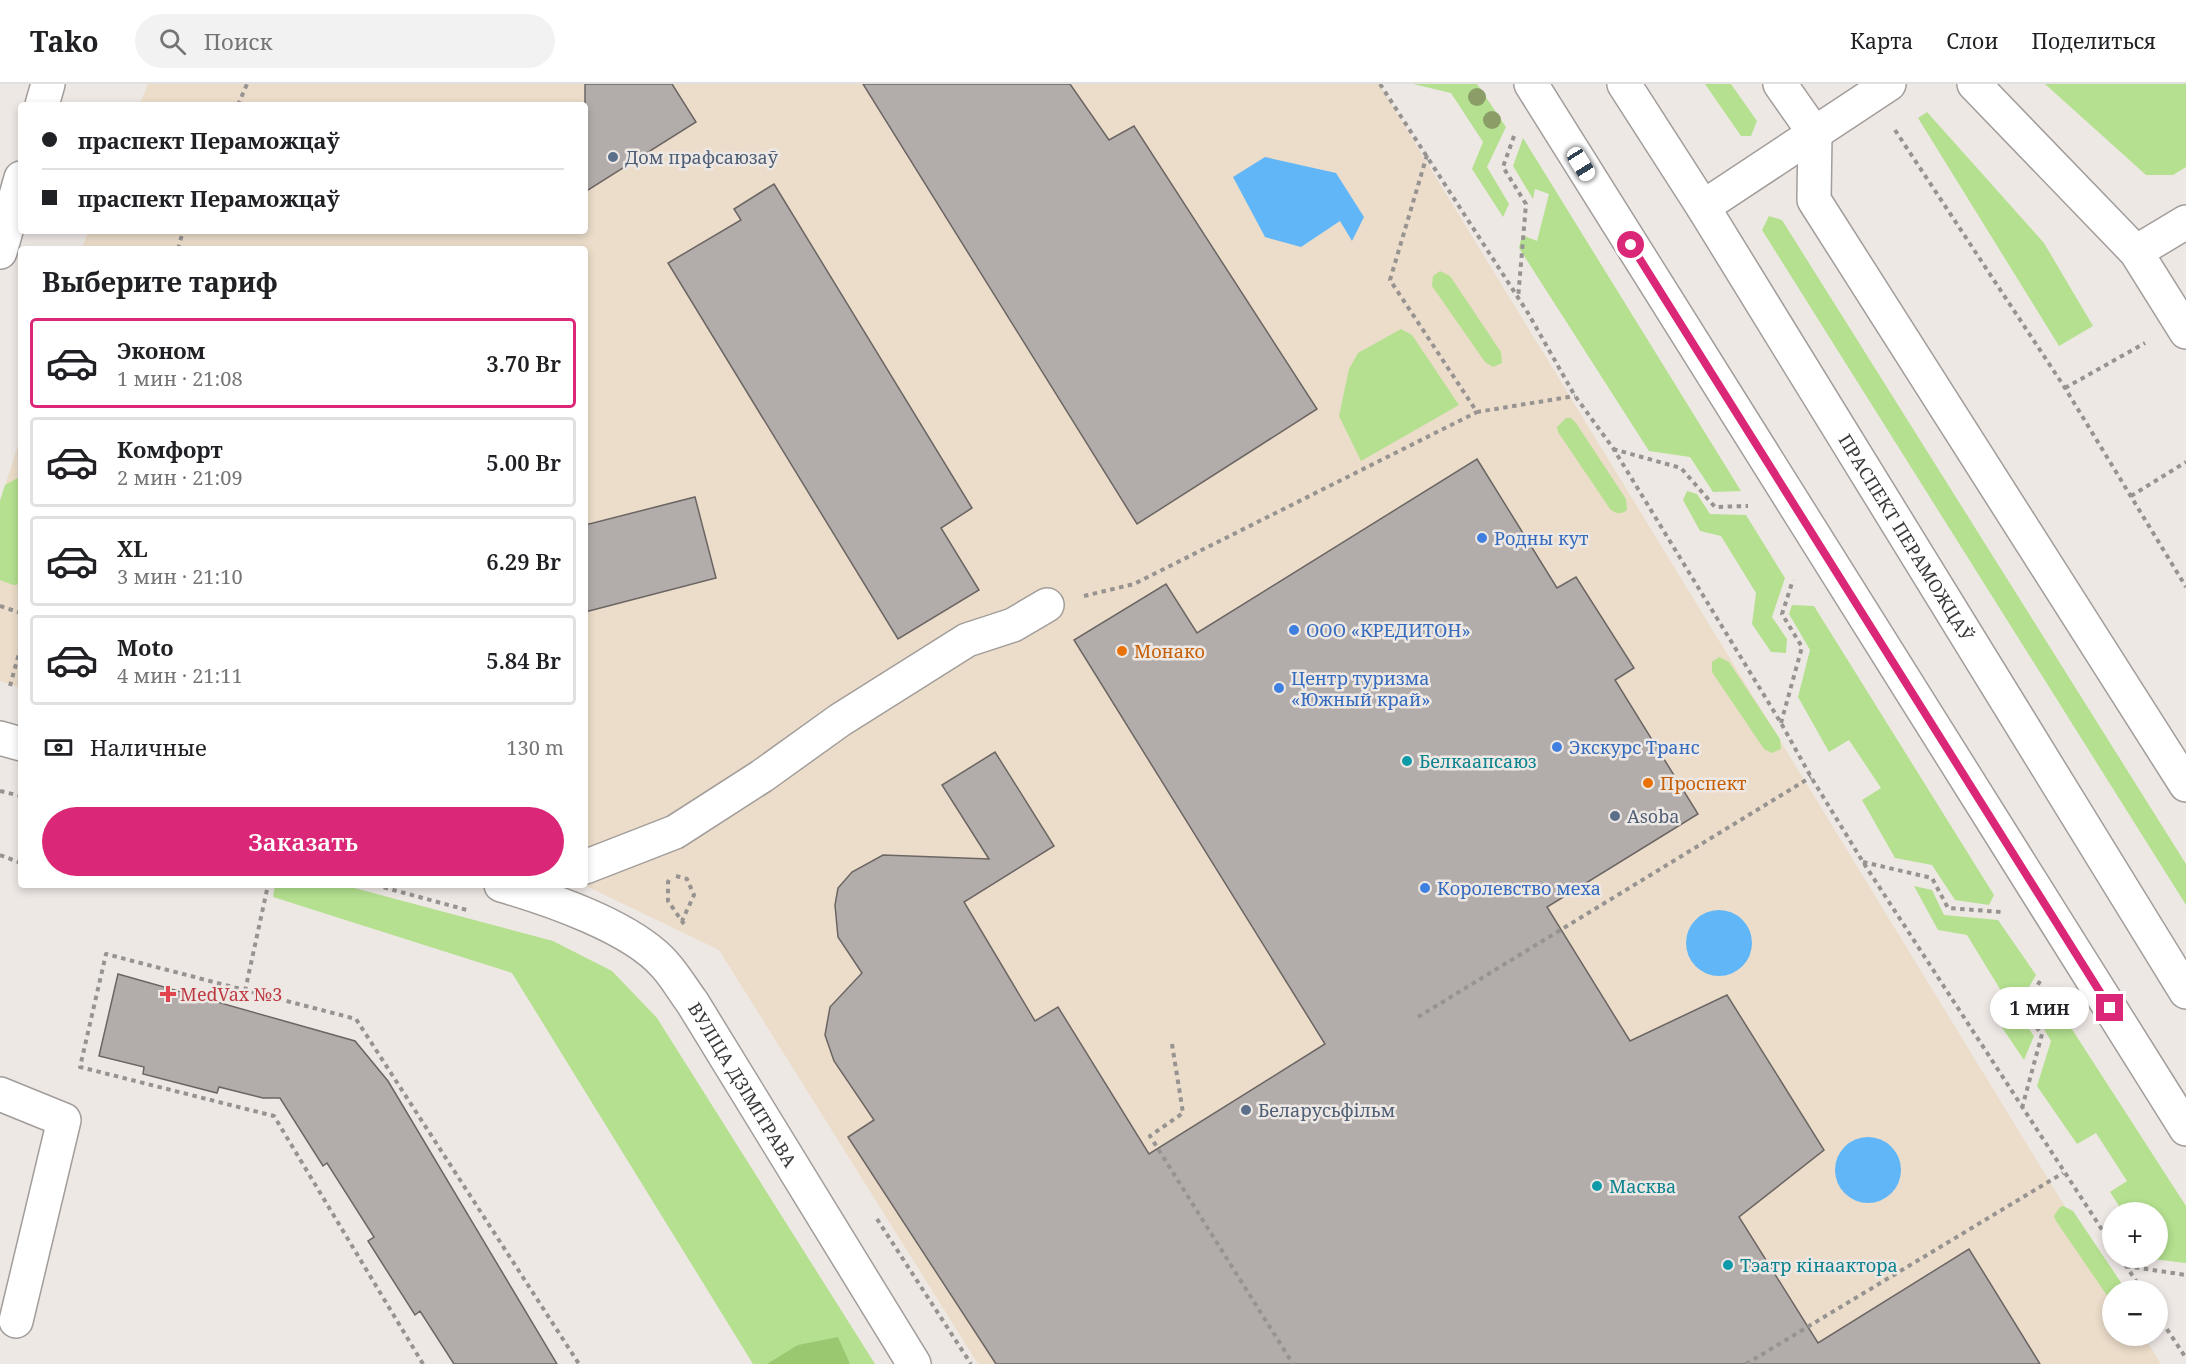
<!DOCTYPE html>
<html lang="ru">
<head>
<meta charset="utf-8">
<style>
  body { margin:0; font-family:"Noto Serif",serif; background:#f2f2f2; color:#202124; height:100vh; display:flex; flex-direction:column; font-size:22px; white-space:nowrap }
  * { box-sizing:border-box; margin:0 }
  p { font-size:20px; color:#757577 }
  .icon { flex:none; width:33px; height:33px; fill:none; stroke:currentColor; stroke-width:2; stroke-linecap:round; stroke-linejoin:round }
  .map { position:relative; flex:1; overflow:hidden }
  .sheet { position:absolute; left:18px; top:162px; width:570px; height:642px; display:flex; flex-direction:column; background:#fff; border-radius:6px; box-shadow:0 3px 9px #0003 }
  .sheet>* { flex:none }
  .guide { position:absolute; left:18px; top:18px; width:570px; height:132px; border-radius:6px; box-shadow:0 3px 9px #0003; display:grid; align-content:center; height:132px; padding:0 24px; background:#fff }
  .tools { position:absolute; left:2102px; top:1118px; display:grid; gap:12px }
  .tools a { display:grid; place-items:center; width:66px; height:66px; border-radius:50%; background:#fff; box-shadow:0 3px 9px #0003; font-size:30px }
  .end { position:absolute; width:27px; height:27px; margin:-14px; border:8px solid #db2777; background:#fff; box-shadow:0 0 0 3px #fff }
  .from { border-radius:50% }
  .bubble { position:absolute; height:42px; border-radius:21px; background:#fff; box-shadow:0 3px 9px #0003; font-size:20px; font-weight:600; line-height:42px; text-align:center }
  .car { position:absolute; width:18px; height:36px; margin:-18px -9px; border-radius:8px; box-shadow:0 0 4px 2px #0007; background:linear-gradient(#fff 24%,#345 0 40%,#fff 0 76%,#345 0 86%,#fff 0) }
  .guide b { display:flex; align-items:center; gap:21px; height:57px; font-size:22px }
  .guide b+b { border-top:2px solid #e0e0e0 }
  .guide i { width:15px; height:15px; background:#202124 }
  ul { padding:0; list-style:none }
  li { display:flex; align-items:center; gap:18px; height:90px; margin:0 12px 9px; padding:0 12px; border:3px solid #e0e0e0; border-radius:6px }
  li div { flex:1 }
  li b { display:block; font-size:22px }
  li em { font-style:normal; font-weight:600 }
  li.active { border-color:#db2777 }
  li>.icon { width:54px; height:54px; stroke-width:1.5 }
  h2 { padding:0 24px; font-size:27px; line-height:72px }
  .pay { display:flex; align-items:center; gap:15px; height:66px; padding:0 24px; font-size:22px }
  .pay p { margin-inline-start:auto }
  .action { display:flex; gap:12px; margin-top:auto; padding:12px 24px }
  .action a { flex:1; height:69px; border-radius:36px; background:#db2777; color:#fff; font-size:24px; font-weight:600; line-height:69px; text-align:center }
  header { display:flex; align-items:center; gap:36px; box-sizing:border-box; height:84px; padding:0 30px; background:#fff; border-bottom:2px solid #e0e0e0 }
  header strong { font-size:28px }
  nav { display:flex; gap:33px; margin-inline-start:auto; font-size:21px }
  .search { width:420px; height:54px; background:#f2f2f2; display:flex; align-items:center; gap:15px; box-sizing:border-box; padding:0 21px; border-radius:33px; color:#757577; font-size:22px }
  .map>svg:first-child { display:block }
  .commercial { fill:#ecddca }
  .green { fill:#b4e08f }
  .forest { fill:#99c871 }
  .water { fill:#61b6f7 }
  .building { fill:#b2adaa; stroke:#6b6563; stroke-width:1.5 }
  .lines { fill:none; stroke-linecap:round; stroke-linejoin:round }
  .minor-casing { stroke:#a29d9a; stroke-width:36 }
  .major-casing { stroke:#a29d9a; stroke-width:36 }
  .path { stroke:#979391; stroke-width:4; stroke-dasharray:4.5 4.5; stroke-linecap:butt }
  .minor { stroke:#fff; stroke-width:33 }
  .major { stroke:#fff; stroke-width:33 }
  .tree { fill:#8b9e67 }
  .route { stroke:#db2777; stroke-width:8 }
  .service-dot { fill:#5c6f8a; stroke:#eee8e5; stroke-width:2 }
  .shop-dot { fill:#3f7fe0; stroke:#eee8e5; stroke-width:2 }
  .food-dot { fill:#e8710a; stroke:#eee8e5; stroke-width:2 }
  .culture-dot { fill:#0f9aa8; stroke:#eee8e5; stroke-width:2 }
  .health-dot { fill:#e0444e; stroke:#eee8e5; stroke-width:2 }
  .labels { text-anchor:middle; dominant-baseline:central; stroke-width:5; stroke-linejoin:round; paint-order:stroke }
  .service-label { font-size:18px; fill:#4e5e75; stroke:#eee8e5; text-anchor:start }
  .street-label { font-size:18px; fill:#3c3a38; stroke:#eee8e5 }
  .shop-label { font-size:18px; fill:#366cbe; stroke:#eee8e5; text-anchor:start }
  .food-label { font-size:18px; fill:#c56008; stroke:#eee8e5; text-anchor:start }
  .culture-label { font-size:18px; fill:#0d838f; stroke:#eee8e5; text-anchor:start }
  .health-label { font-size:18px; fill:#be3a42; stroke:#eee8e5; text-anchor:start }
</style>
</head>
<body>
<header>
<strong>Tako</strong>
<div class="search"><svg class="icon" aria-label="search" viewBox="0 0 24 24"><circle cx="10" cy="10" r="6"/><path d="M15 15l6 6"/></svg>Поиск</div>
<nav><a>Карта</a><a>Слои</a><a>Поделиться</a></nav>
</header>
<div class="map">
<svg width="2186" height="1280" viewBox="0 0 2186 1280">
  <rect width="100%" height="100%" fill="#eee8e5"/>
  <path class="commercial" d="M 148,0 L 1379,0 L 2116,1206 L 2112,1206 L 2112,1251 L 2143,1251 L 2161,1280 L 978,1280 L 719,866 L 584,801 L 585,165 L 82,165 L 88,147 L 585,147 L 585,21 L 139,21 Z
    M 21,352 L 21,604 L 0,597 L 0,417 Z"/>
  <path class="green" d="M 1413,0 L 1477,0 L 1506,43 L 1487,83 L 1509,120 L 1503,133 L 1472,85 L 1483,58 L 1451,9 Z
    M 1705,0 L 1731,0 L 1757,37 L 1751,52 L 1741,52 Z
    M 2045,0 L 2186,0 L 2186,83 L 2173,91 L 2146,91 Z
    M 1927,28 L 2044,159 L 2093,242 L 2059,262 L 1918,34 Z
    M 1523,54 L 1741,407 L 1713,408 L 1690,373 L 1649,367 L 1519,164 L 1522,151 L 1537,157 L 1549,110 L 1535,105 L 1533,115 L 1513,82 Z
    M 1769,132 L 1782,136 L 2186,780 L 2186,821 L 1762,146 Z
    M 1440,187 L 1450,192 L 1501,268 L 1502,279 L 1493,283 L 1485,278 L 1432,202 L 1433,192 Z
    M 1401,245 L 1412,251 L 1459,321 L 1361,377 L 1339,332 L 1349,285 L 1358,269 Z
    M 1566,334 L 1571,334 L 1576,339 L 1626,415 L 1627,426 C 1621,431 1616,430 1610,425 L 1558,348 L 1557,343 Z
    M 21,392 L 21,500 L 13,501 L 0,496 L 0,417 L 5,401 Z
    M 1687,407 L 1697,410 L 1710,430 L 1746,431 L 1785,494 L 1772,533 L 1787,555 L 1786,569 L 1771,568 L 1752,540 L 1756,509 L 1721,452 L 1700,447 L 1683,416 Z
    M 1792,521 L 1814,522 L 1994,811 L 1989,821 L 1955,816 L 1932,781 L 1895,774 L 1862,716 L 1881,704 L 1849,656 L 1829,668 L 1798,613 L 1810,566 L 1789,530 Z
    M 1719,573 L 1729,578 L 1780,655 L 1781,665 L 1772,669 L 1764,665 L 1712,588 L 1712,578 Z
    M 275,801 L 343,801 L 553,857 L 612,887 L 657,934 L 875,1280 L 753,1280 L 512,889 L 273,813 Z
    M 1914,802 L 1932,806 L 1944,831 L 1998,836 L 2036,891 L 2025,910 L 2018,930 L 2034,952 L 2024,976 L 1999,939 L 2003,910 L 1967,851 L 1938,846 Z
    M 2048,908 L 2186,1122 L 2186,1179 L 2152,1175 L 2150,1173 L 2157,1173 L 2157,1128 L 2123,1128 L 2110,1108 L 2127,1097 L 2096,1049 L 2077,1060 L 2037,1002 L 2051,957 L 2034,928 L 2043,920 Z
    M 2063,1122 L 2073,1127 L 2124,1203 L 2125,1206 L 2112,1206 L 2112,1216 L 2108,1213 L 2056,1137 L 2054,1132 L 2060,1123 Z"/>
  <path class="forest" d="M 838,1253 L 850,1280 L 767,1280 L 798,1261 Z"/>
  <path class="water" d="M 1265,73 L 1336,89 L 1364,133 L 1352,157 L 1340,137 L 1301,163 L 1265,153 L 1233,93 Z
    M1686 859a33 33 0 1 1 66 0a33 33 0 1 1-66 0Z
    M1835 1086a33 33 0 1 1 66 0a33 33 0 1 1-66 0Z"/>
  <path class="building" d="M 585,0 L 672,0 L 696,38 L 585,108 Z
    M 863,0 L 1070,0 L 1109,56 L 1134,42 L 1317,325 L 1137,440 Z
    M 774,100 L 972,424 L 941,444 L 979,506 L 898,555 L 668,179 L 741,136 L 734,125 Z
    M 1477,375 L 1557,504 L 1576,493 L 1634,584 L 1615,596 L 1698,730 L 1547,823 L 1630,957 L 1727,911 L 1824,1066 L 1739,1133 L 1818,1259 L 1969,1165 L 2040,1280 L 996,1280 L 848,1053 L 874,1036 L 834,977 L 825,951 L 830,923 L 862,889 L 838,853 L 835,821 L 838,804 L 852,788 L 883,771 L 989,775 L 942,701 L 995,668 L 1054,762 L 964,818 L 1035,937 L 1058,923 L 1149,1070 L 1325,960 L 1074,556 L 1166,500 L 1197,549 Z
    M 695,413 L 716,494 L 585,528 L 585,441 Z
    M 118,890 L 355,957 L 388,997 L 557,1280 L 454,1280 L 420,1227 L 415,1231 L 368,1157 L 374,1153 L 327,1079 L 323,1082 L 280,1014 L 263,1014 L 219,1003 L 217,1009 L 143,990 L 144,983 L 99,972 Z"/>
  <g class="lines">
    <defs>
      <g id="minor">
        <path d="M 1780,0 L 1815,50 L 1814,116 L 2186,701"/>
        <path d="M 1974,0 L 2136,168 L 2186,248"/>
        <path d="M 1703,123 L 1889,0"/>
        <path d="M 2136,168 L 2186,138"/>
        <path d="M 0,654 L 21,660"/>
        <path d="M 585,783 L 675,748 L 762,692 L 840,636 L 967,556 L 1013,541 L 1047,521"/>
        <path id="s1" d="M 501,801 C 549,815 632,843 665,881 C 675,892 683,906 692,918 L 914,1280"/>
        <path d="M 0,1010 L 64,1036 L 16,1237"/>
      </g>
      <g id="major">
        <path d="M 1531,0 L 2186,1045"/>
        <path id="s2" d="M 1624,0 L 1703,123 L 2186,908"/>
        <path d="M 42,21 L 48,0"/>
        <path d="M 0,168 L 21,94"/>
      </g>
    </defs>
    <use href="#minor" class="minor-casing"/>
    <use href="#major" class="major-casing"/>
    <path class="path" d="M 1380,0 L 1528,229 L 1575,312 L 1613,364 L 1781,639 L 1811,693 L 1863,778 L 2112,1161
      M 238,21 L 247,0
      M 1895,46 L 2065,304 L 2186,503
      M 1514,52 L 1503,83 L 1526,120 L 1518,215
      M 1427,71 L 1390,196 L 1477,328 L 1575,312
      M 178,165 L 183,147
      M 2065,304 L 2145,259
      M 1613,365 L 1681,384 L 1715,423 L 1748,422
      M 2131,412 L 2186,378
      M 1084,512 L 1134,500 L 1477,328
      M 0,522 L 21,529
      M 10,602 L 21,562
      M 1781,639 L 1802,563 L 1782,530 L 1793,496
      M 0,707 L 21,712
      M 0,771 L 21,779
      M 1863,778 L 1932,794 L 1948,824 L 2001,828
      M 676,792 L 687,795 L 694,811 L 682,837
      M 669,796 L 668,798 L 668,817 L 684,840
      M 375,801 L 467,826
      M 245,907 L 268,801
      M 1418,933 L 1811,693
      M 1172,960 L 1183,1029 L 1150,1052 L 1293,1280
      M 2022,1024 L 2042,950 L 2025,930 L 2032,910 L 2042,894
      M 877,1135 L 971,1280
      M 2120,1173 L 2142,1206
      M 2126,1182 L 2186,1191
      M 2157,1230 L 2186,1274
      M 423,1280 L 274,1032 L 80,983 L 106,870 L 356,935 L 579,1280
      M 1746,1280 L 2063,1089"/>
    <use href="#minor" class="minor"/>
    <use href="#major" class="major"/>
  </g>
  <g class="tree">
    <circle cx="1477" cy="13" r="9"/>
    <circle cx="1492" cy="36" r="9"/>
  </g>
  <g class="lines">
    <path class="route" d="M 1631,161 L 2110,924"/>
  </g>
  <g class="service-dot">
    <circle cx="613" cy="73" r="6"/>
    <circle cx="1615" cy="732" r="6"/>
    <circle cx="1246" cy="1026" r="6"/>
  </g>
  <g class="shop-dot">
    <circle cx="1482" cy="454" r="6"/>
    <circle cx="1294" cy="546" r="6"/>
    <circle cx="1279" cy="604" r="6"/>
    <circle cx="1557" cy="663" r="6"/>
    <circle cx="1425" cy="804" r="6"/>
  </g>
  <g class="food-dot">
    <circle cx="1122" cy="567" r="6"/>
    <circle cx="1648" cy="699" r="6"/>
  </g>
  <g class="culture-dot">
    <circle cx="1407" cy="677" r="6"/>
    <circle cx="1597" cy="1102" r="6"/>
    <circle cx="1728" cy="1181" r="6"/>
  </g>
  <path class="health-dot" d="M165 901h6v6h6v6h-6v6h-6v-6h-6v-6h6z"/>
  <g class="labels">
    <g class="service-label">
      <text x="625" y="73">Дом прафсаюзаў</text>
      <text x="1627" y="732">Asoba</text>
      <text x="1258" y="1026">Беларусьфільм</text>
    </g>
    <g class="street-label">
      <text stroke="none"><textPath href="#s2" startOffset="534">ПРАСПЕКТ ПЕРАМОЖЦАЎ</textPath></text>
      <text stroke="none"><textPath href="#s1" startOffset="327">ВУЛІЦА ДЗІМІТРАВА</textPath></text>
    </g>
    <g class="shop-label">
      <text x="1494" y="454">Родны кут</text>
      <text x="1306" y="546">ООО «КРЕДИТОН»</text>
      <text x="1291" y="594">Центр туризма<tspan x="1291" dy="21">«Южный край»</tspan></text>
      <text x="1569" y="663">Экскурс Транс</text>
      <text x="1437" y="804">Королевство меха</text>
    </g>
    <g class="food-label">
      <text x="1134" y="567">Монако</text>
      <text x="1660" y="699">Проспект</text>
    </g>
    <g class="culture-label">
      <text x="1419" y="677">Белкаапсаюз</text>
      <text x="1609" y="1102">Масква</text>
      <text x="1740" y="1181">Тэатр кінаактора</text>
    </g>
    <g class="health-label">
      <text x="180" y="910">MedVax №3</text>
    </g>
  </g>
</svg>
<div class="tools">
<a>+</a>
<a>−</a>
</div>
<i class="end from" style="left:1631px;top:161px"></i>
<i class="end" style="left:2110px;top:924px"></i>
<div class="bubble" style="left:1990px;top:903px;width:99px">1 мин</div>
<i class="car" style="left:1581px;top:80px;rotate:148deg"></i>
<div class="guide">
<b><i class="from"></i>праспект Пераможцаў</b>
<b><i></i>праспект Пераможцаў</b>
</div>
<section class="sheet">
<h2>Выберите тариф</h2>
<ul>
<li class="active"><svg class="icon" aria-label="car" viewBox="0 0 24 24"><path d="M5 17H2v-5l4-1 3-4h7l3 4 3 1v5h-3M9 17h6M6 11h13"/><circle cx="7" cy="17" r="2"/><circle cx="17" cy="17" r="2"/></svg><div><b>Эконом</b><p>1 мин · 21:08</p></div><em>3.70 Br</em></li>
<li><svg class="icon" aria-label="car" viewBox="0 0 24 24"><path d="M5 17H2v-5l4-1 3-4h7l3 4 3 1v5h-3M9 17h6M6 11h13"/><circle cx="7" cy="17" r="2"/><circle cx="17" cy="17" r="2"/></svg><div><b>Комфорт</b><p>2 мин · 21:09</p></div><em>5.00 Br</em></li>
<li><svg class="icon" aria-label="car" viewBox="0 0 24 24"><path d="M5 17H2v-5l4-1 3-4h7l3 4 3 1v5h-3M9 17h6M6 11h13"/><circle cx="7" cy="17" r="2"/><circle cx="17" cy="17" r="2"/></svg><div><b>XL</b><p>3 мин · 21:10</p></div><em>6.29 Br</em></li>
<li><svg class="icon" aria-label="car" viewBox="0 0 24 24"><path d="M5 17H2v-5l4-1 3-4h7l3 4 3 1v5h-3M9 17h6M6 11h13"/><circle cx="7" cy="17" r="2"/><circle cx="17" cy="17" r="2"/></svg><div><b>Moto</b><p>4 мин · 21:11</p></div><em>5.84 Br</em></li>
</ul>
<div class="pay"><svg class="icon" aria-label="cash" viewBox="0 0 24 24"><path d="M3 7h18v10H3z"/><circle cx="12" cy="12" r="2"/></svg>Наличные<p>130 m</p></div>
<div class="action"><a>Заказать</a></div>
</section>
</div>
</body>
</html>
